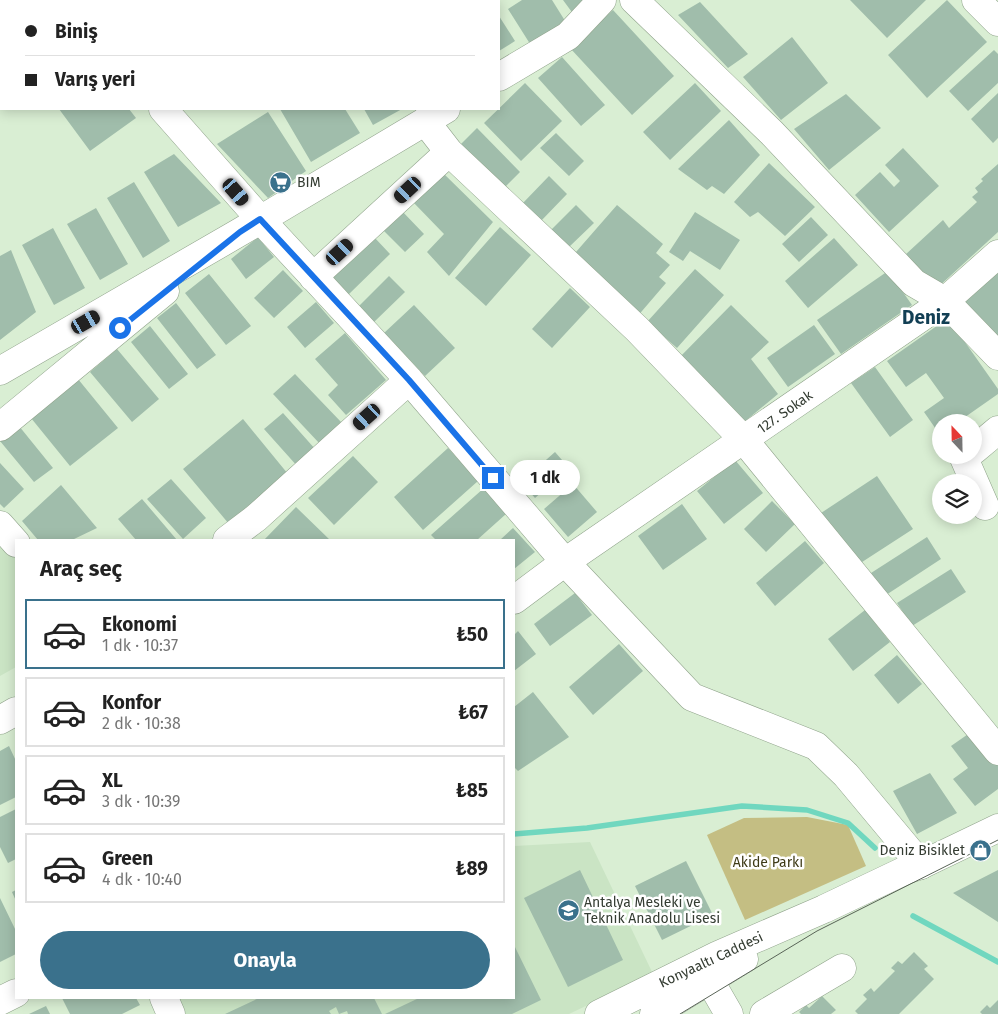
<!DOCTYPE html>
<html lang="tr">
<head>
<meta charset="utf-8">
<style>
  body { margin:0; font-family:"Fira Sans",sans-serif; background:#f6f6f6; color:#222; height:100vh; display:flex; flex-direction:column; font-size:19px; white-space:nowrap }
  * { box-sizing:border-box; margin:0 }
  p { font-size:16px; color:#767676 }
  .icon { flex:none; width:28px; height:28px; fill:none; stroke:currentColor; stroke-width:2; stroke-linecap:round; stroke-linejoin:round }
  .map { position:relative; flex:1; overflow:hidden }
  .panel { position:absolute; left:15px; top:539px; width:500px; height:460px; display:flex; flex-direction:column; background:#fff; border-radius:0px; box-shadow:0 2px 12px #0003 }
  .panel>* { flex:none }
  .top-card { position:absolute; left:0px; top:0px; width:500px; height:110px; box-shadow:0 2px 12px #0003; display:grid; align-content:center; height:110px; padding:0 25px; background:#fff }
  .needle { width:32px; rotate:338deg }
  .buttons { position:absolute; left:932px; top:414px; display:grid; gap:10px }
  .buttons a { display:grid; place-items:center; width:50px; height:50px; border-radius:50%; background:#fff; box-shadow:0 2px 12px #0003; font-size:25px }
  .end { position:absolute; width:22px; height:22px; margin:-11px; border:6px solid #1a73e8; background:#fff; box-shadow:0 0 0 2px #fff }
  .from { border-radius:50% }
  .bubble { position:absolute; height:35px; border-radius:18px; background:#fff; box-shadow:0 2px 12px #0003; font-size:16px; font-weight:700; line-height:35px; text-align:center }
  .car { position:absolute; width:15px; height:30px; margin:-15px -8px; border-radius:6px; box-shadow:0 0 4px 1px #0007; background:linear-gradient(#222 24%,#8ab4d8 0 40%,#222 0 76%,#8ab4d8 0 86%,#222 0) }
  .top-card b { display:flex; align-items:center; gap:18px; height:48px; font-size:19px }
  .top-card b+b { border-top:1px solid #e0e0e0 }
  .top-card i { width:12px; height:12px; background:#222 }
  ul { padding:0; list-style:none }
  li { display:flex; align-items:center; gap:15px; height:70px; margin:0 10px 8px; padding:0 15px; border:2px solid #e0e0e0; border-radius:0px }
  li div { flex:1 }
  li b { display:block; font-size:19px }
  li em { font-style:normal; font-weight:700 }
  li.active { border-color:#3a718c }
  li>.icon { width:45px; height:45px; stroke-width:1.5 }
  h2 { padding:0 25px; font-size:22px; line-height:60px }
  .cta { display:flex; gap:10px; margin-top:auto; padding:10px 25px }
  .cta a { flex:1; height:58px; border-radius:30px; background:#3a718c; color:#fff; font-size:20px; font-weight:700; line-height:58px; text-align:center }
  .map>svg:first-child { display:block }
  .built { fill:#cae4c4 }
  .green { fill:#c4be83 }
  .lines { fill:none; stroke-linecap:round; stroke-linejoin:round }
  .stream { stroke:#70d7bf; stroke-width:5.5 }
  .building { fill:#a0bdab }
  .minor-casing { stroke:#90a38b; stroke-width:29 }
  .major-casing { stroke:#90a38b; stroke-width:29 }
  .minor { stroke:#fff; stroke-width:28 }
  .major { stroke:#fff; stroke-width:28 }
  .tram { stroke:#596457; stroke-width:1 }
  .route { stroke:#1a73e8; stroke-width:6 }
  .labels { text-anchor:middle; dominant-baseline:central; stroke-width:5; stroke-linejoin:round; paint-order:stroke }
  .poi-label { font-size:14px; fill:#343c32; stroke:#fff; text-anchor:start }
  .street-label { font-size:14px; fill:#343c32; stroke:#fff }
  .park-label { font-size:14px; fill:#3f3b18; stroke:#fff }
  .district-label { font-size:19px; font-weight:bold; fill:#123f54; stroke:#fff }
</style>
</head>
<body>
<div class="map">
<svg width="998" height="1014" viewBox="0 0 998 1014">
  <rect width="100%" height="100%" fill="#d9eed3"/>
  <path class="built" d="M 0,540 L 16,557 L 16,667 L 0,676 Z
    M 590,842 L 653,974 L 569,1014 L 186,1014 L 179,998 L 514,998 L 514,846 Z"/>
  <path class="green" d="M 807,817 L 848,825 L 866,866 L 745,920 L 707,835 L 744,818 Z"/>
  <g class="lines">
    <path class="stream" d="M 514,834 L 587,828 L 742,806 L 807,810 L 848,823 L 875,848
      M 913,916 L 998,962"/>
  </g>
  <path class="building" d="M 522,0 L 552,0 L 567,24 L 532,47 L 508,9 Z
    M 563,0 L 595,0 L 574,15 Z
    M 850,0 L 926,0 L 887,38 Z
    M 947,0 L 987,42 L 927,98 L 888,55 Z
    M 700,2 L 748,54 L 728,68 L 678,15 Z
    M 613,10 L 674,76 L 632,115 L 570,48 Z
    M 499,16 L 515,41 L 499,51 Z
    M 792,37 L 828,83 L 781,120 L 743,77 Z
    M 994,50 L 998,54 L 998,83 L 968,111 L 949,91 Z
    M 562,57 L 605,105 L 581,126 L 538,78 Z
    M 525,83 L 562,121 L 521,161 L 484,123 Z
    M 695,83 L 721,111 L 670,160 L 643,132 Z
    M 998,93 L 998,138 L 993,143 L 971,119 Z
    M 846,94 L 881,128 L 829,170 L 794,129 Z
    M 59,109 L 129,109 L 136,118 L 90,151 Z
    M 280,109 L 345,109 L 360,133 L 311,162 Z
    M 364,109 L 402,109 L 373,125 Z
    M 268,112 L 306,171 L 268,198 L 217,144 Z
    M 729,120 L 760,155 L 724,194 L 712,186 L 707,190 L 678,169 Z
    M 477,128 L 520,172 L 499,193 L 456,149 Z
    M 556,133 L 584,161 L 569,176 L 540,148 Z
    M 903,148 L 939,186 L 889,232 L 855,195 L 880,172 L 894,187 L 900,181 L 885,165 Z
    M 174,154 L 221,203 L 178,227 L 144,172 Z
    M 769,163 L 815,207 L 785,236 L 758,212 L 750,217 L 734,202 Z
    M 998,164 L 998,232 L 936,289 L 905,255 L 943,220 L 949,228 L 977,202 L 972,197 L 978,192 L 975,188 L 983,181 L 981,179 Z
    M 443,173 L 493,222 L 449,276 L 427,252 L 444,234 L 413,202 Z
    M 549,176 L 567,194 L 540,222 L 522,204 Z
    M 134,182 L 170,241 L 143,258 L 107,198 Z
    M 576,205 L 594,223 L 569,247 L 551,230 Z
    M 617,205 L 663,244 L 656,253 L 670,265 L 659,277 L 666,283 L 636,318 L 569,260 Z
    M 96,208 L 128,264 L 100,280 L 67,224 Z
    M 401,210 L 424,234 L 405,252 L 382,229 Z
    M 695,212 L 740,240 L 720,270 L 690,251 L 683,261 L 669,252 Z
    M 811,217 L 828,235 L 799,262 L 782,244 Z
    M 500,227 L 531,255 L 486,306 L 455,278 Z
    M 53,228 L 85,288 L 54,305 L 22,245 Z
    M 258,237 L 274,257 L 246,279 L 231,259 Z
    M 374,237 L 390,254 L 348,295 L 331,277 Z
    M 834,238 L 858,265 L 808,308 L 785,281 Z
    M 11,250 L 36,312 L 0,340 L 0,256 Z
    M 998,268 L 998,348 L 958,304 Z
    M 695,269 L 724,295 L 677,348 L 647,322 Z
    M 283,270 L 303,291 L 274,318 L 254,298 Z
    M 888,271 L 912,305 L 841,354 L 817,320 Z
    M 209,274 L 251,326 L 226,345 L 185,293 Z
    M 389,276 L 405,292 L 372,324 L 357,308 Z
    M 570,288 L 590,307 L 552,348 L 532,329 Z
    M 316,302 L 334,323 L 305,348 L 287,327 Z
    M 176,303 L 216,355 L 197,369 L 157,318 Z
    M 414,305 L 455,348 L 425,376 L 384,333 Z
    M 731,305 L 769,342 L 751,359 L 778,394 L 743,423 L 677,360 Z
    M 948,318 L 998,389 L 998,394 L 958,422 L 941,422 L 940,435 L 924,412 L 944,398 L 926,373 L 906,387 L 887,361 Z
    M 814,325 L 835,354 L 788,387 L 767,358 Z
    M 150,326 L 188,374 L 169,389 L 131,342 Z
    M 345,333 L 386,380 L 346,415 L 328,395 L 338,385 L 315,359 Z
    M 117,349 L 159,399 L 132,422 L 90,372 Z
    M 875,367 L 913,420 L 890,437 L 851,383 Z
    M 295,374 L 342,423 L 320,444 L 273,394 Z
    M 78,379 L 118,428 L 70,466 L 31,418 Z
    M 283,413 L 316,450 L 298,467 L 264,429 Z
    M 243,419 L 288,474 L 229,524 L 183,469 Z
    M 19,426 L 53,468 L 34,482 L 0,441 Z
    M 448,448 L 478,481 L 423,530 L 394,497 Z
    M 555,452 L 569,468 L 535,498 L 521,482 Z
    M 353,456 L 378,482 L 334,525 L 308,498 Z
    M 735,460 L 763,493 L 724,524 L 697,491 Z
    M 0,463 L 24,489 L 4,508 L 0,504 Z
    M 877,476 L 913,529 L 859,564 L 818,515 Z
    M 171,479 L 206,518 L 183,539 L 147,499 Z
    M 573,484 L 597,512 L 568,537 L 544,509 Z
    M 61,485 L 97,528 L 72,540 L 38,540 L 22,521 Z
    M 484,488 L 506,514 L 477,540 L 436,540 L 431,535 Z
    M 142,499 L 177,540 L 136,540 L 118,519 Z
    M 772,501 L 795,524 L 766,552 L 744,529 Z
    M 682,504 L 707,539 L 663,570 L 638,536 Z
    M 296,507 L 330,540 L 264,540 Z
    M 513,528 L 535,552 L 514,569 L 514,540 L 500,540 Z
    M 927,537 L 941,559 L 886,595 L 871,573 Z
    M 805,541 L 824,563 L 775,606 L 756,583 Z
    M 951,569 L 966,592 L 912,626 L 897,603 Z
    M 575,593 L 592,615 L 550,646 L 534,624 Z
    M 865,610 L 890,642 L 853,671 L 828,639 Z
    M 518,631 L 536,654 L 514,671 L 514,635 Z
    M 619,644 L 643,671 L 593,715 L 569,687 Z
    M 897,655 L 922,684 L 898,704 L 874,675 Z
    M 533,692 L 569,737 L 518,771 L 514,767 L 514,707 Z
    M 974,730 L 998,766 L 998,789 L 975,806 L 953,779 L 968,768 L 951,746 Z
    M 9,746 L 16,761 L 16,797 L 0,805 L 0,751 Z
    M 930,773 L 957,813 L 917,834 L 893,791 Z
    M 16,809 L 16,859 L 8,863 L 0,847 L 0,817 Z
    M 686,861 L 713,915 L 662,940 L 635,886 Z
    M 580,870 L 623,960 L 568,987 L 524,898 Z
    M 998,870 L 998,922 L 953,893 Z
    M 16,890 L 16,901 L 12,892 Z
    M 0,898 L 16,931 L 16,954 L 0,962 Z
    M 514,945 L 541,1000 L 512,1014 L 385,1014 L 419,998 L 514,998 Z
    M 914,952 L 928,966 L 924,969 L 934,979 L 899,1014 L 858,1014 L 855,1011 L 867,999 L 863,995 L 871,988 L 874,992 L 895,971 L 891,968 L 898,961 L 902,964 Z
    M 822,996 L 836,1010 L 831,1014 L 801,1014 L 799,1012 L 806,1005 L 809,1008 Z
    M 62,998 L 136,998 L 140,1005 L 122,1014 L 70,1014 Z
    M 259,998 L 374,998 L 382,1014 L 348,1014 L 347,1011 L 339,1014 L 336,1007 L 329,1011 L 331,1014 L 225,1014 Z
    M 998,1000 L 998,1014 L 982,1014 L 980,1012 L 987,1005 L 990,1008 Z
    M 46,1006 L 50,1014 L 29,1014 Z"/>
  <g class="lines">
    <defs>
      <path id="minor" d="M 13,0 L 14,1
        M 634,0 L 772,133 L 914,283 L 945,301 L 998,356
        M 976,0 L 998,22
        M 130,1 L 132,0
        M 499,77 L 568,36 L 602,0
        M 0,93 L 1,92
        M 163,109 L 260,219 L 409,380 L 565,562 L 692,697 L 816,746 L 846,775 L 921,865
        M 425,121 L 449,152 L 637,329 L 744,440 L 998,751
        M 313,277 L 449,152
        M 0,371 L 240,232 L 446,109
        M 0,427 L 165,291
        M 974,450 L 998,430
        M 968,455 L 964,458 L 985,506
        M 0,525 L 16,543
        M 227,540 L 256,518 L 409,380
        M 514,600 L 565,562 L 945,301 L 998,254
        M 0,720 L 16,711
        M 710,981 L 729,1014
        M 164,998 L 171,1014
        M 0,1001 L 16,993
        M 764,1014 L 842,968"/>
      <path id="major" d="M 599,1014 L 718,955 L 824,909 L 906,870 L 921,865 L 998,828
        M 654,1014 L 744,959"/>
    </defs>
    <use href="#minor" class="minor-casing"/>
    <use href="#major" class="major-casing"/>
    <use href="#minor" class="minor"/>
    <use href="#major" class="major"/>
    <path class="tram" d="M 680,1014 L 817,931 L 998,840"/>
  </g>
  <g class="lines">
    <path class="route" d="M 120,328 L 240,232 L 260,219 L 409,380 L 493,478"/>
  </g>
  <defs>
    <symbol id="supermarket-disc" viewBox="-11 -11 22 22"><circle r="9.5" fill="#3a718c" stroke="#fff"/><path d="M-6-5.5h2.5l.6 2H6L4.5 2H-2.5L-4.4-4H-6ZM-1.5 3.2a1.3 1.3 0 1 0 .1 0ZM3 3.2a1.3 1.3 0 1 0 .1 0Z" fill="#fff"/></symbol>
    <symbol id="shop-disc" viewBox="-11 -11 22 22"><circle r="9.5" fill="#3a718c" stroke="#fff"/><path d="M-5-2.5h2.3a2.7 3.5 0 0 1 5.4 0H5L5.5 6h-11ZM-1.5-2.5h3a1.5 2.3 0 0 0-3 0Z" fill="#fff"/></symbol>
    <symbol id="school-disc" viewBox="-11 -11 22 22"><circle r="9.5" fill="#3a718c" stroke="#fff"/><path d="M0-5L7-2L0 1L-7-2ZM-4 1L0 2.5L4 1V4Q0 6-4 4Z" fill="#fff"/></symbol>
  </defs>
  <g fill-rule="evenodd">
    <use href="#supermarket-disc" x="268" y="170" width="25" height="25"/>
    <use href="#shop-disc" x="968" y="838" width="25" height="25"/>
    <use href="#school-disc" x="556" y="898" width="25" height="25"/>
  </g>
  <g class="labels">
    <g class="poi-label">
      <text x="297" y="182">BIM</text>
      <text x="965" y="850" text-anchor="end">Deniz Bisiklet</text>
      <text x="584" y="902">Antalya Mesleki ve<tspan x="584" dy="16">Teknik Anadolu Lisesi</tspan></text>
    </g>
    <g class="street-label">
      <text transform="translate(785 412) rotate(-35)">127. Sokak</text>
      <text transform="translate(711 960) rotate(-25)">Konyaaltı Caddesi</text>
    </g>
    <g class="park-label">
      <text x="768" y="862">Akide Parkı</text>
    </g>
    <g class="district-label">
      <text x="926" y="317">Deniz</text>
    </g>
  </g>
</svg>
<div class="buttons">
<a><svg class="needle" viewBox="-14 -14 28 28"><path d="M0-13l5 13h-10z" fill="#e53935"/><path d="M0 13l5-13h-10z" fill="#767676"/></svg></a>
<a><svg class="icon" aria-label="layers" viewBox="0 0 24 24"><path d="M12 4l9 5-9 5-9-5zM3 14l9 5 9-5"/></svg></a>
</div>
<i class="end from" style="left:120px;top:328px"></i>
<i class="end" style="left:493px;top:478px"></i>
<div class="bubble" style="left:510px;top:460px;width:70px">1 dk</div>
<i class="car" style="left:408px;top:190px;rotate:227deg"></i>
<i class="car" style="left:236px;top:192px;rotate:139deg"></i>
<i class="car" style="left:340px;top:252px;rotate:47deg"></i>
<i class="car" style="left:86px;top:322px;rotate:60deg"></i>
<i class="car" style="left:367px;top:417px;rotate:228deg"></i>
<div class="top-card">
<b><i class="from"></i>Biniş</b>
<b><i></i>Varış yeri</b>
</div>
<section class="panel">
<h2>Araç seç</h2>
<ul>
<li class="active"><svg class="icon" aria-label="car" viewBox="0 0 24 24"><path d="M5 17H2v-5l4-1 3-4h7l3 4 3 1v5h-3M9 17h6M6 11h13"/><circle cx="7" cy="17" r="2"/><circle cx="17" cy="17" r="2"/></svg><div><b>Ekonomi</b><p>1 dk · 10:37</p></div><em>₺50</em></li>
<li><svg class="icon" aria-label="car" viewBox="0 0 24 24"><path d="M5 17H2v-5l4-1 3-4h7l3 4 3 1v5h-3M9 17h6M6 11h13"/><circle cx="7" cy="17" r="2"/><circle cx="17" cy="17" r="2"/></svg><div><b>Konfor</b><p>2 dk · 10:38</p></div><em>₺67</em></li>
<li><svg class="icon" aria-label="car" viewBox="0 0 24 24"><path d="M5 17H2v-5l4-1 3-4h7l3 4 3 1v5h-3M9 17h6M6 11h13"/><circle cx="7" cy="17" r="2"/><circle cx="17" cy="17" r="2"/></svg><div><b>XL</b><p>3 dk · 10:39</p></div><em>₺85</em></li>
<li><svg class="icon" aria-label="car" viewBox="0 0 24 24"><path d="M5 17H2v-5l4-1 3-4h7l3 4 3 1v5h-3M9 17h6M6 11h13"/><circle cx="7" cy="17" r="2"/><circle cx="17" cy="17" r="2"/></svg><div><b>Green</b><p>4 dk · 10:40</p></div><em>₺89</em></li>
</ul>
<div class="cta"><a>Onayla</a></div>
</section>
</div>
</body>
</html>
